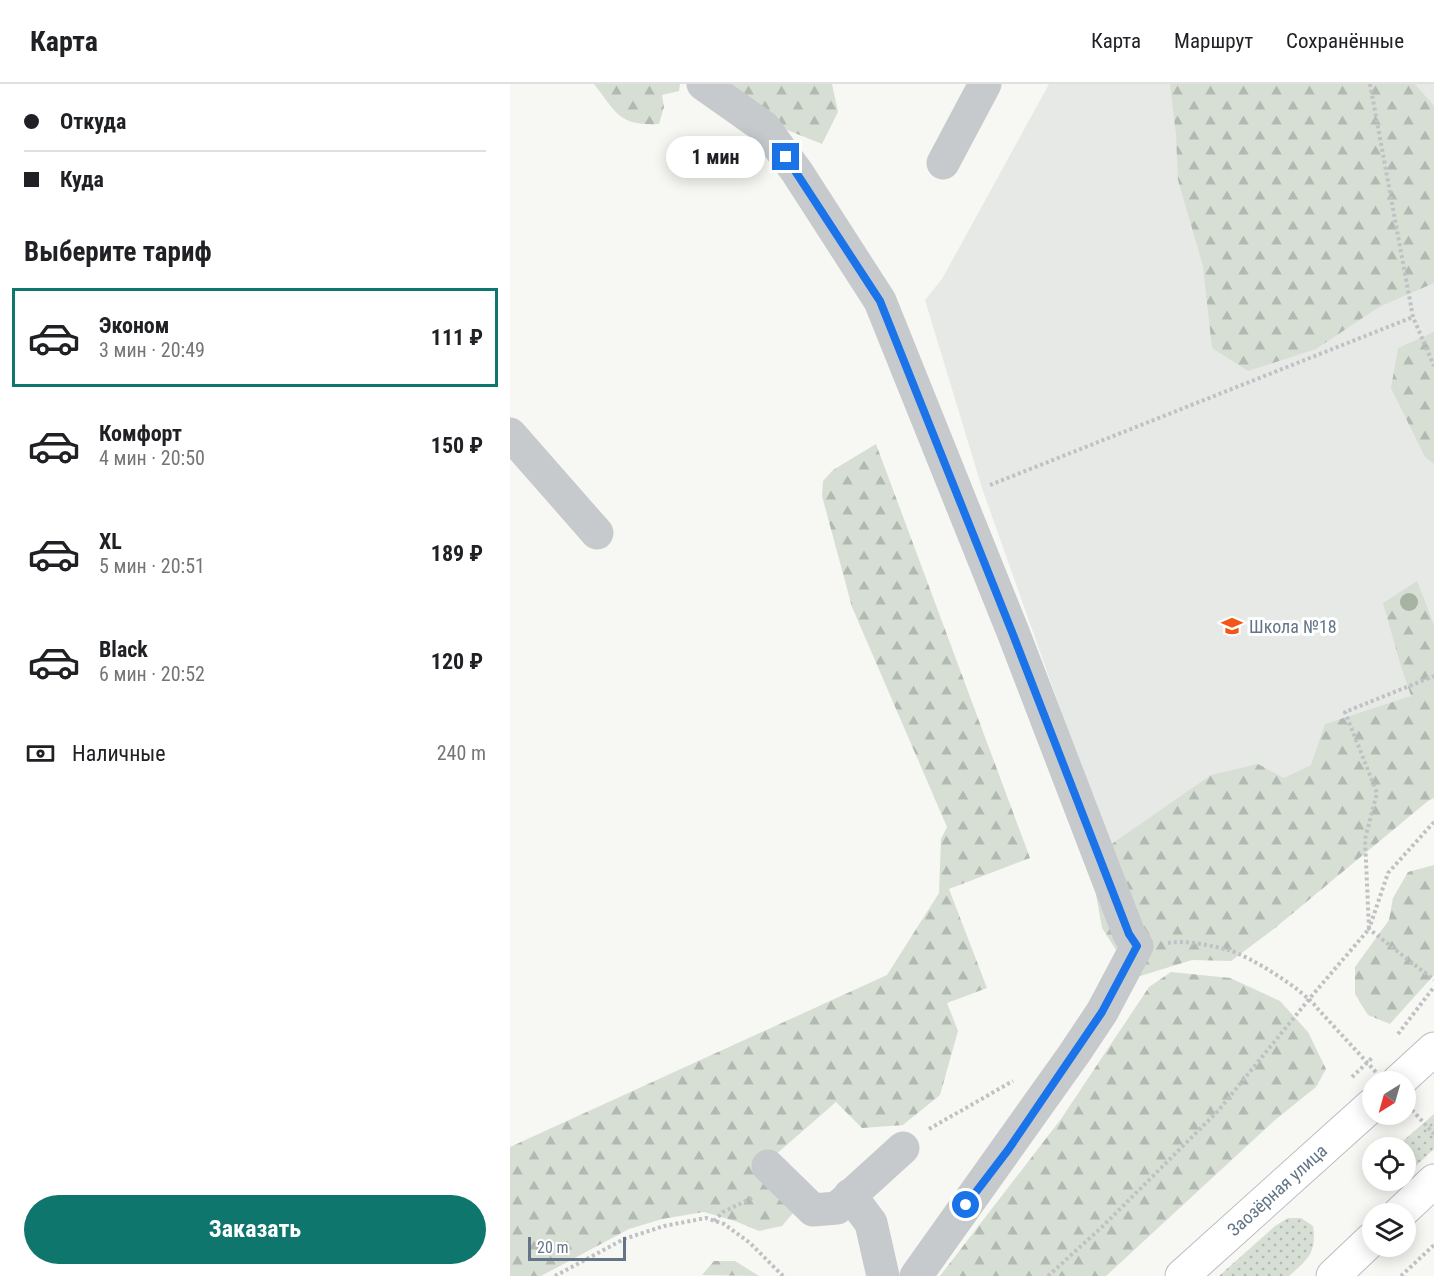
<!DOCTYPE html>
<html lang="ru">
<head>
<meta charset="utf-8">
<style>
  body { margin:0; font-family:"Roboto Condensed",sans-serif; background:#f2f2f2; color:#202124; height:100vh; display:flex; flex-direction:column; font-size:22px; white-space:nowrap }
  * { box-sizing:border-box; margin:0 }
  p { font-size:20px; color:#757577 }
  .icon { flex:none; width:33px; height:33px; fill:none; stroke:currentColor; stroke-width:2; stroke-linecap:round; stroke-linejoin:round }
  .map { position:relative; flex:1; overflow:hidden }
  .details { display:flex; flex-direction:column; background:#fff; width:510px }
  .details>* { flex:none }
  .guide { display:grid; align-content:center; height:132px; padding:0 24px; background:#fff }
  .needle { width:39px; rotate:217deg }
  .fabs { position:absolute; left:852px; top:987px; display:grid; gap:12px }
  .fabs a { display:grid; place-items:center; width:54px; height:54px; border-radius:50%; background:#fff; box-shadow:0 3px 15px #0003; font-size:30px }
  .scale { position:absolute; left:18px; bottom:15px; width:98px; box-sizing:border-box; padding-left:6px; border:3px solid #637587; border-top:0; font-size:16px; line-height:21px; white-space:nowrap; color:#637587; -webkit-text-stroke:4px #fff; paint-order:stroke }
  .end { position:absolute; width:27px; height:27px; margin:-14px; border:8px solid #1a73e8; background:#fff; box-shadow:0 0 0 3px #fff }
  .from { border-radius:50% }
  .bubble { position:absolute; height:42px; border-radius:21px; background:#fff; box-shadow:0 3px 15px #0003; font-size:20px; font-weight:700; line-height:42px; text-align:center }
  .guide b { display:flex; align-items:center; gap:21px; height:57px; font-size:22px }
  .guide b+b { border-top:2px solid #e0e0e0 }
  .guide i { width:15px; height:15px; background:#202124 }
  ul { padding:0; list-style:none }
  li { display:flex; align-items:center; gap:18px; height:99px; margin:0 12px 9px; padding:0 12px; border:3px solid transparent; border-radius:0px }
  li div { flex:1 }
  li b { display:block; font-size:22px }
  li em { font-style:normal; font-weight:700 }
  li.current { border-color:#0f766e }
  li>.icon { width:54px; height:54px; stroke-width:1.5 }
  h2 { padding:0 24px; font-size:27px; line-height:72px }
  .pay { display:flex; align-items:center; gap:15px; height:66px; padding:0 24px; font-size:22px }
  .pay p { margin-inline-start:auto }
  .action { display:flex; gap:12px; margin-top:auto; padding:12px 24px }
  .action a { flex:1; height:69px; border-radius:36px; background:#0f766e; color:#fff; font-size:24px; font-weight:700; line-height:69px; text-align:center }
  header { display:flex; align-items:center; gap:36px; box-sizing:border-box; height:84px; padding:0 30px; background:#fff; border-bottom:2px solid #e0e0e0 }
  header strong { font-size:28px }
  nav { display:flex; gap:33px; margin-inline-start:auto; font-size:21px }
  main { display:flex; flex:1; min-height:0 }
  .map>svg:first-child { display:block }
  .built { fill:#e7e9e7 }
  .grass { fill:url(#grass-dots) }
  .forest { fill:url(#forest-firs) }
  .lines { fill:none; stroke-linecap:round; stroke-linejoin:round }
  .major-casing { stroke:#b9bdc1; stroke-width:35 }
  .path { stroke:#bfc2c4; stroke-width:4; stroke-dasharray:3 3; stroke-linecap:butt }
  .minor { stroke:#c6cacd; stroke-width:33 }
  .major { stroke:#fff; stroke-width:33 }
  .path-bridge { stroke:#bfc2c4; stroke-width:4; stroke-dasharray:3 3; stroke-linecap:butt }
  .tree { fill:#a6b2a2 }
  .route { stroke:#1a73e8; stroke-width:8 }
  .labels { text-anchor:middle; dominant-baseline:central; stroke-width:6; stroke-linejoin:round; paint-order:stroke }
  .poi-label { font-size:18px; fill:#637587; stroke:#fff; text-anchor:start }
  .street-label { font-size:18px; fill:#637587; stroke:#fff }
</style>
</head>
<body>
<header>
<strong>Карта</strong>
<nav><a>Карта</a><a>Маршрут</a><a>Сохранённые</a></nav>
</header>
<main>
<section class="details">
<div class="guide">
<b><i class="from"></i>Откуда</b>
<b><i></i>Куда</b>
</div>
<h2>Выберите тариф</h2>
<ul>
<li class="current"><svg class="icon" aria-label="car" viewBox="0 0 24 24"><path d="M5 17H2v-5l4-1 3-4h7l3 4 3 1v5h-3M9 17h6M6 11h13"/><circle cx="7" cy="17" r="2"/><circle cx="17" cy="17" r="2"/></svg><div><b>Эконом</b><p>3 мин · 20:49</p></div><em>111 ₽</em></li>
<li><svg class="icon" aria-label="car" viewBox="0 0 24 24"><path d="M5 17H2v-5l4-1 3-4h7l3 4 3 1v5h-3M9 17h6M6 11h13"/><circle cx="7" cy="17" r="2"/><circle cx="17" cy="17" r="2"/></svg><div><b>Комфорт</b><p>4 мин · 20:50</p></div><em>150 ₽</em></li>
<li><svg class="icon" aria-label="car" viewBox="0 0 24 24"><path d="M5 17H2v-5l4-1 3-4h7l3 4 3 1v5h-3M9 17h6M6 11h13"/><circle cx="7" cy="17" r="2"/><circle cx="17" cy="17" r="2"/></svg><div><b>XL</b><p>5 мин · 20:51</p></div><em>189 ₽</em></li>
<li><svg class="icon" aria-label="car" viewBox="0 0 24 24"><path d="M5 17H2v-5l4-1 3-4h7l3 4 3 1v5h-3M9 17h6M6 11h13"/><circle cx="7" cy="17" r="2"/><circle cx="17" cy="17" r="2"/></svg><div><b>Black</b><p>6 мин · 20:52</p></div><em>120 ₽</em></li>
</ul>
<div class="pay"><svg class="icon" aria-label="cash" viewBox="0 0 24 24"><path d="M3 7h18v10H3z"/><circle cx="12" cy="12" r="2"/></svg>Наличные<p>240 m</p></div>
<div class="action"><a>Заказать</a></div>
</section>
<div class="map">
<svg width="924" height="1192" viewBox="0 0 924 1192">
  <defs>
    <pattern id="grass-dots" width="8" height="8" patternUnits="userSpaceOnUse" patternTransform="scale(1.5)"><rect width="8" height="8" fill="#d7dfd4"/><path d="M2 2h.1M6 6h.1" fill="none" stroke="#b2b9b2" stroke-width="1.8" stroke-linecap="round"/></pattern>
    <pattern id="forest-firs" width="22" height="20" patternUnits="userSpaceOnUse" patternTransform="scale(1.5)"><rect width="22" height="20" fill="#d7dfd4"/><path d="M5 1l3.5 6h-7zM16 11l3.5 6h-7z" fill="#b2b9b2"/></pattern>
  </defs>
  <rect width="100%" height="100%" fill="#f7f7f3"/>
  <path class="built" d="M 539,0 L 924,0 L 924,680 L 630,850 L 472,404 L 415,216 L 432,195 Z"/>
  <path class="grass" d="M 924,1030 L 924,1065 L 896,1091 L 896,1064 L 886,1063 Z
    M 778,1134 L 791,1134 L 803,1142 C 807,1169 798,1175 779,1192 L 709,1192 L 765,1142 Z"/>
  <path class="forest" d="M 84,0 L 170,0 L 169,7 L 152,11 L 154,23 L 149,40 C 108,42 107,29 84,0 Z
    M 217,0 L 322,0 L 328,28 L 312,60 L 257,38 Z
    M 660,0 L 905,0 L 924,22 L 924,199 L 869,223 L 806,265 L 738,287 L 702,264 L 693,182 L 668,96 L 666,51 Z
    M 924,248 L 924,380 L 915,373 L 881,304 L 888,264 Z
    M 366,360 L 520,774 L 439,805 L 477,904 L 437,919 L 448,947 L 430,1011 L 393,1041 L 352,1044 L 326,1018 L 264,1072 L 289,1122 L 272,1142 L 249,1147 L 225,1137 L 194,1128 L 152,1135 L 119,1145 L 31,1192 L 0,1192 L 0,1063 L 377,891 L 429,809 L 431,755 L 437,743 L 342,523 L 312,412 L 313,397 L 323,386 Z
    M 907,497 L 924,541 L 924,714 L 918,717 L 765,844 L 721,877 L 682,876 L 624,894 L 592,844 L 582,788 L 603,759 L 701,691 L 748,680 L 774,694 L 801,681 L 815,640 L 901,612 L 890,579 L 873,519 Z
    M 924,781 L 924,891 L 880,940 L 858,931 L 845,910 L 845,883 L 879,836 L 883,814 L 898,788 Z
    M 661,888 L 720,894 L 770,917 L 798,948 L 816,985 L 806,1003 L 765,1036 L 596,1192 L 430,1192 L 551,1035 L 639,903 Z
    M 204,1177 L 225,1177 L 249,1192 L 192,1191 Z"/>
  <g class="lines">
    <defs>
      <path id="major" d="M 888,998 L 924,965
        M 889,1130 L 924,1097
        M 672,1192 L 862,1021
        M 823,1192 L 862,1155"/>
    </defs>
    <use href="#major" class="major-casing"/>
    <path class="path" d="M 860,0 L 903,233 L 924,282
      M 480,401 L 903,233
      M 924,738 L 878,789 L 859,845 L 924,896
      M 658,859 C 676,856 700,861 718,866 C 740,872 794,906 807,924
      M 888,950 L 924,903
      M 842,993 L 863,973
      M 902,1026 L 924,1050
      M 419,1045 L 503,997
      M 204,1137 L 213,1128 L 242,1114
      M 45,1192 L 114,1155 L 154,1142 L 196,1134 L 214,1140 L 240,1159 L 273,1192
      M 538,1192 L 592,1143 L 708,1027 L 800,914 L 859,845 L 855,755 L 867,709 L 835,628 L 924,592
      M 891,1192 L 924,1161"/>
    <path class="minor" d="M 193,0 L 254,43 L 287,88 L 370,217 L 503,548 L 619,850 L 627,862 L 592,928 L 564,970 L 406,1192
      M 433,79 L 475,0
      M 0,350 L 87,449
      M 258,1082 L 303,1126 L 327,1124 L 393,1064
      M 340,1111 L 361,1139 L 373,1192"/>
    <use href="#major" class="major"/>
    <path class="path-bridge" d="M 807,924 L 875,998"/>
  </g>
  <circle class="tree" cx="899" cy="518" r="9"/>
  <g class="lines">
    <path class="route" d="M 276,73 L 370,217 L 502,548 L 619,850 L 627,862 L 592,928 L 498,1066 L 456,1121"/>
  </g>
  <defs>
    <symbol id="school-bare" viewBox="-9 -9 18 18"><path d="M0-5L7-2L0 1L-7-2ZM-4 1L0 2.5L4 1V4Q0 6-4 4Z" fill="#f35718" stroke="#fff" stroke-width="2.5" paint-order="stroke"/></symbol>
  </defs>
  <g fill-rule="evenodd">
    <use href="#school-bare" x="707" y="527" width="30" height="30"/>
  </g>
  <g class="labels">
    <g class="poi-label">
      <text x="739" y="542">Школа №18</text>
    </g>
    <g class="street-label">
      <text transform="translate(767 1106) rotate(-42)">Заозёрная улица</text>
    </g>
  </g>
</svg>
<div class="fabs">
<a><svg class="needle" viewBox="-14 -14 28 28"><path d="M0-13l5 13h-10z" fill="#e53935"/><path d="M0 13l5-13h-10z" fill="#757577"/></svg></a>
<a><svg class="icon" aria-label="locate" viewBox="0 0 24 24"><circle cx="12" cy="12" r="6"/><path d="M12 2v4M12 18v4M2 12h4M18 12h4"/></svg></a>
<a><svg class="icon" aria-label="layers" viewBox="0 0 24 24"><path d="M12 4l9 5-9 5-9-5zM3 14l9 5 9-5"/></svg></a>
</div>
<div class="scale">20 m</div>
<i class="end from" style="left:456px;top:1121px"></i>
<i class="end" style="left:276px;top:73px"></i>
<div class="bubble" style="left:156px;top:52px;width:99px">1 мин</div>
</div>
</main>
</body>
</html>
